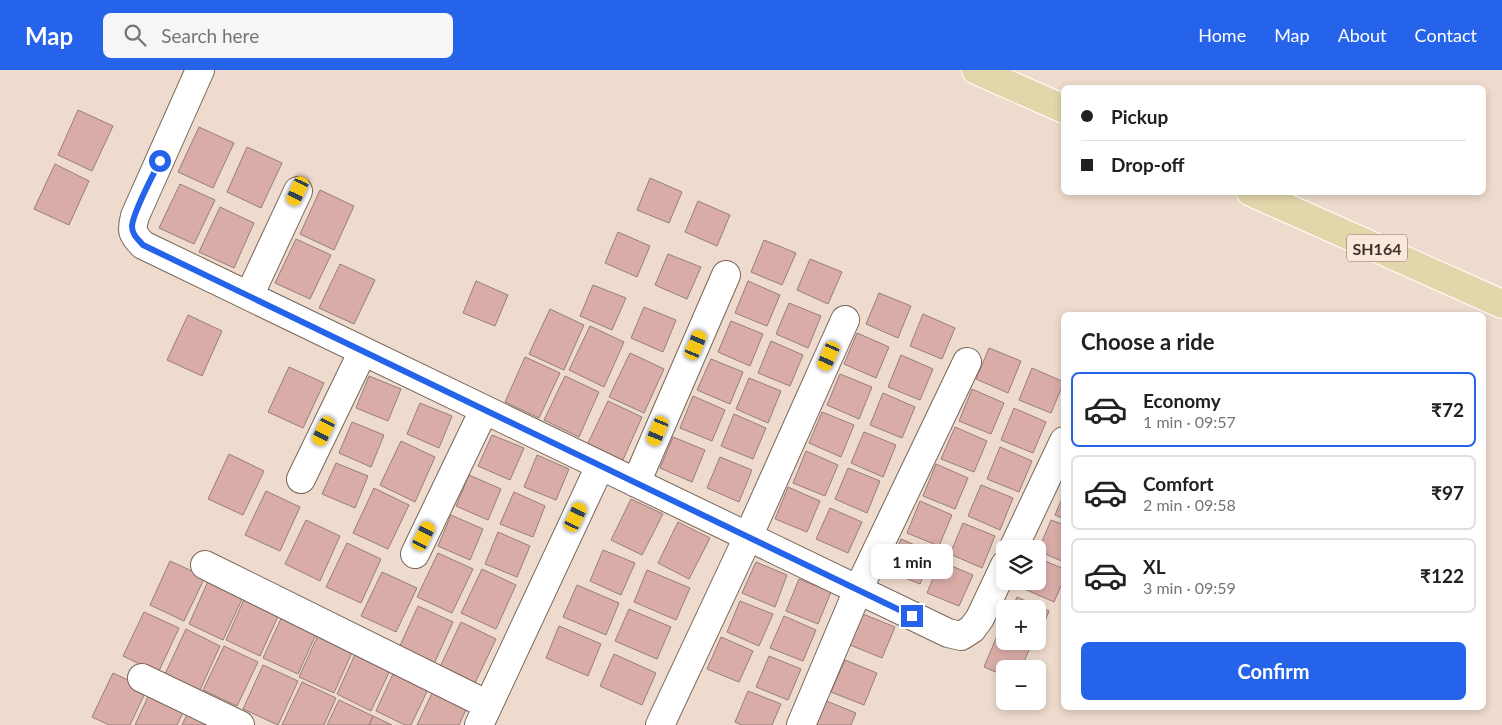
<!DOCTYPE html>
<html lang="en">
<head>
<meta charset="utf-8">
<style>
  body { margin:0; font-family:Lato,sans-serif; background:#f6f6f6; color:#202124; height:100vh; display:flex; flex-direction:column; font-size:19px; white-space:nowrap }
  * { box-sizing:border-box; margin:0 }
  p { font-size:16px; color:#757577 }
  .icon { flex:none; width:28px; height:28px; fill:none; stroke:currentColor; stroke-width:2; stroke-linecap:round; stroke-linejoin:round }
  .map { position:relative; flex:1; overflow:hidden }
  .side { position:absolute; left:1061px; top:242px; width:425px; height:398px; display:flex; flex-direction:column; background:#fff; border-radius:8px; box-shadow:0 2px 8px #0003 }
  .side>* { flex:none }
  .top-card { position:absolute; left:1061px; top:15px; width:425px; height:110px; border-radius:8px; box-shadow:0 2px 8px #0003; display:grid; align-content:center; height:110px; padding:0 20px; background:#fff }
  .tools { position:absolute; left:996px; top:470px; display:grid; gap:10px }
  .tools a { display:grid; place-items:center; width:50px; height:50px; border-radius:8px; background:#fff; box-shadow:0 2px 8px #0003; font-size:25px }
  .end { position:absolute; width:22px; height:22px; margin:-11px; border:6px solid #2563eb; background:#fff; box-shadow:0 0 0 2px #fff }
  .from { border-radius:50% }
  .bubble { position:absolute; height:35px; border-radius:8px; background:#fff; box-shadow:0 2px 8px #0003; font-size:16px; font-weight:700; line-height:35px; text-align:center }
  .car { position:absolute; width:15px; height:30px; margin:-15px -8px; border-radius:6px; box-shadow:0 0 4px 1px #0007; background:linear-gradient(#f5c518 24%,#345 0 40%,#f5c518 0 76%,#345 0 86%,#f5c518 0) }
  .top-card b { display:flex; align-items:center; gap:18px; height:48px; font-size:19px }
  .top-card b+b { border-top:1px solid #e0e0e0 }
  .top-card i { width:12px; height:12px; background:#202124 }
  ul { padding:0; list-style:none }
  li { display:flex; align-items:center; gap:15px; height:75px; margin:0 10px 8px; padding:0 10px; border:2px solid #e0e0e0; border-radius:8px }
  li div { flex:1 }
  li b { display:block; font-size:19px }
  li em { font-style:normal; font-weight:700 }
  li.on { border-color:#2563eb }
  li>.icon { width:45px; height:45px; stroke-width:1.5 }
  h2 { padding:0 20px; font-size:22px; line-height:60px }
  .button { display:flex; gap:10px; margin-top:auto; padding:10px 20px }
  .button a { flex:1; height:58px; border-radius:8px; background:#2563eb; color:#fff; font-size:20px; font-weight:700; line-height:58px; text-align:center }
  header { display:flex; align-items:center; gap:30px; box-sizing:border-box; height:70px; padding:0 25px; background:#2563eb; color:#fff }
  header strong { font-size:24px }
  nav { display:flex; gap:28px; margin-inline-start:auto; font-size:18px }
  .search { width:350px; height:45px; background:#f6f6f6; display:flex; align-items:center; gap:12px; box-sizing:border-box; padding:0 18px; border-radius:8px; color:#757577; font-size:19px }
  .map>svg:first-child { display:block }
  .building { fill:#daaca8; stroke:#967e7c }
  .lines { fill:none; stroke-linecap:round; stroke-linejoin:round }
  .minor-casing { stroke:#77665a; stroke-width:30 }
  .major-casing { stroke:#fff; stroke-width:30 }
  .minor { stroke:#fff; stroke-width:28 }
  .major { stroke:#e3d6aa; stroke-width:28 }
  .route { stroke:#2563eb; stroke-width:6 }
  .labels { text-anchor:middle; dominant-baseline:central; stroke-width:4; stroke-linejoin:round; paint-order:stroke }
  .shield { fill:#fce8da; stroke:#756962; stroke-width:1 }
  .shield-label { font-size:16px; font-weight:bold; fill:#3b332e }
</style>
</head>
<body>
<header>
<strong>Map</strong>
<div class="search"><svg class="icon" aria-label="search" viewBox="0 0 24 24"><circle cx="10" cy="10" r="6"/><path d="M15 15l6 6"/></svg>Search here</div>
<nav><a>Home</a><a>Map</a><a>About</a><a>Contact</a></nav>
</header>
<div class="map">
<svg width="1502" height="655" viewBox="0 0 1502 655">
  <rect width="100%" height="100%" fill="#eedbcd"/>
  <path class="building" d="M 78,40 L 113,56 L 92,101 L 58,85 Z
    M 199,57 L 234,73 L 213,118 L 178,102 Z
    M 247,77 L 282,93 L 261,138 L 227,122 Z
    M 55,94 L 89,111 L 69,155 L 34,139 Z
    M 650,108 L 682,122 L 669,153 L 637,140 Z
    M 180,114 L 215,130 L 194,174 L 159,158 Z
    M 320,120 L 354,136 L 334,180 L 300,164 Z
    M 698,131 L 730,145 L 717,176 L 685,162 Z
    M 220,137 L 254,153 L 234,198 L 199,182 Z
    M 618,162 L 650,176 L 637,207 L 605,193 Z
    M 296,169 L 331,185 L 310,229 L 275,213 Z
    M 764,170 L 796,183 L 782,215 L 751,202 Z
    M 668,184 L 701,197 L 687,229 L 655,215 Z
    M 810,189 L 842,202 L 828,234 L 797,220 Z
    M 340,194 L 375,210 L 354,254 L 319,238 Z
    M 476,211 L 508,225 L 495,256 L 463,243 Z
    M 748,211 L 780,225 L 767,256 L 735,243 Z
    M 593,215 L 626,228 L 612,260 L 580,246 Z
    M 879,223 L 911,236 L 898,268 L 866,254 Z
    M 789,233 L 821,246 L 808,278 L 776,264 Z
    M 644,237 L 676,250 L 663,282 L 631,268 Z
    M 550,239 L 584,255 L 564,300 L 529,284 Z
    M 923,244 L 955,258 L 942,289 L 910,276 Z
    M 188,245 L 222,261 L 202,306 L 167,290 Z
    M 731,251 L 763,264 L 750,296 L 718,282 Z
    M 590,256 L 624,272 L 604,317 L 569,300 Z
    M 857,263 L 889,277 L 876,308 L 844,294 Z
    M 771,271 L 803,285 L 790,316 L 758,303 Z
    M 989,278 L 1021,291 L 1008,323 L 976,309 Z
    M 630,283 L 664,299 L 644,343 L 609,327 Z
    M 901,285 L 933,299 L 920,330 L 888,317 Z
    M 525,287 L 560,303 L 539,348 L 505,332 Z
    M 711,289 L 743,302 L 730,334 L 697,320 Z
    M 289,297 L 324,313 L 303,358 L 268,342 Z
    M 1032,298 L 1064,312 L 1051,343 L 1019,330 Z
    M 840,304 L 872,317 L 859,349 L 827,335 Z
    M 369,306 L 401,319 L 388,351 L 356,338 Z
    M 565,306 L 599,322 L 579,367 L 544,350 Z
    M 749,308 L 781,321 L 768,353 L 736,339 Z
    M 972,319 L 1004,333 L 991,364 L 959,351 Z
    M 883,323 L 915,337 L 902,368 L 870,355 Z
    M 693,326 L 725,340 L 712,371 L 680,358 Z
    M 608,331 L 642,347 L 622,392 L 587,375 Z
    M 420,333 L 452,346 L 439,378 L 407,364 Z
    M 1014,338 L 1046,352 L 1033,383 L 1001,370 Z
    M 822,342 L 854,355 L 841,387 L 809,373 Z
    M 734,344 L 766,358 L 753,389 L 721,376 Z
    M 352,352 L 384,365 L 371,397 L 339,383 Z
    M 955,357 L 987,371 L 974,402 L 941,389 Z
    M 864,362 L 896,375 L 883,407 L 851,393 Z
    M 492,365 L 524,378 L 510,410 L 478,396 Z
    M 673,367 L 705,380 L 692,412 L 660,398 Z
    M 401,371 L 435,387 L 415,432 L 380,415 Z
    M 1000,377 L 1032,391 L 1019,422 L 987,409 Z
    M 806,381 L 838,395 L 825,426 L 793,413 Z
    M 229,384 L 264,401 L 243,445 L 208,429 Z
    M 537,385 L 569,399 L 556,430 L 524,417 Z
    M 720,387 L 752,400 L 739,432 L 707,418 Z
    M 336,393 L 368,406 L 355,438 L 322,424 Z
    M 936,394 L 968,408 L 955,439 L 923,426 Z
    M 848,398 L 880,411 L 867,443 L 835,429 Z
    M 469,405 L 501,419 L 488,450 L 456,436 Z
    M 981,415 L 1013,428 L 1000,460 L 968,446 Z
    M 788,417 L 820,431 L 807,462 L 775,449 Z
    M 374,418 L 409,435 L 388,479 L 353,463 Z
    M 266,421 L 300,437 L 280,481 L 245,465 Z
    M 514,422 L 545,436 L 533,467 L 500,454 Z
    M 1064,424 L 1064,449 L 1055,445 Z
    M 631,429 L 663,444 L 642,485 L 611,470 Z
    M 920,431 L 952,445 L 939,476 L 907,463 Z
    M 830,438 L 862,452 L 848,483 L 816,469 Z
    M 451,445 L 483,459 L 470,490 L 438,476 Z
    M 306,450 L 340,466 L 320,511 L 285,494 Z
    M 1051,450 L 1064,455 L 1064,492 L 1038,481 Z
    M 678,452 L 710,468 L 689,509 L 658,493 Z
    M 963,453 L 995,466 L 982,498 L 950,484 Z
    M 498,462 L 530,476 L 517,507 L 485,494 Z
    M 901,469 L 933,483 L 920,514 L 888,501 Z
    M 347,473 L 381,489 L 361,533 L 326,517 Z
    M 603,480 L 635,493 L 621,525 L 590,511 Z
    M 438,483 L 473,499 L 452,543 L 417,527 Z
    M 1038,488 L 1064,499 L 1064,509 L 1054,532 L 1022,518 L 1025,511 L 1038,511 Z
    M 170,491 L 205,507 L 184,551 L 150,535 Z
    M 940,491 L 973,505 L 959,536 L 927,523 Z
    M 756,492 L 787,505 L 775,537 L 742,523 Z
    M 482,499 L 516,515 L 496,559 L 461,543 Z
    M 647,500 L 690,518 L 676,550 L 634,532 Z
    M 382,502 L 417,518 L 396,562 L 361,546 Z
    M 209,509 L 244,525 L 223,570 L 189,554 Z
    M 799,509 L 831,522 L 818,554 L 786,541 Z
    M 577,515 L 619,533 L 606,565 L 563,547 Z
    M 246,525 L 280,542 L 260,586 L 226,570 Z
    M 1017,527 L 1049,541 L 1038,568 L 1038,539 L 1012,539 Z
    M 740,531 L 773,544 L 759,576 L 727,562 Z
    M 418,536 L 453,552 L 433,596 L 398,580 Z
    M 629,539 L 671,557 L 657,589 L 615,571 Z
    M 144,542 L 179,558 L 158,603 L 123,586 Z
    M 283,544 L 318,560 L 298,604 L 263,588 Z
    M 863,544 L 895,557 L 882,588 L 850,575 Z
    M 784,546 L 816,560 L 803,591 L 770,578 Z
    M 461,552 L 496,569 L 475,613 L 440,597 Z
    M 559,556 L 601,574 L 588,606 L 546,588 Z
    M 186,559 L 220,576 L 200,620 L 165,604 Z
    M 319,563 L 354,578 L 334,623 L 299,607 Z
    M 997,566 L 1005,569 L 1005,571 L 1010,571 L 1029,580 L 1021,599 L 1005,599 L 1005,606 L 984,597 Z
    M 721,567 L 753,581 L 739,612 L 707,599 Z
    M 224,576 L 258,592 L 237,636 L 203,620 Z
    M 357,580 L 392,596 L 371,641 L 337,624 Z
    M 614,584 L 656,603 L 642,635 L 600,616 Z
    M 769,586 L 801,599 L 788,630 L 756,617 Z
    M 845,590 L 877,603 L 864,635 L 831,622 Z
    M 263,595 L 298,611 L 278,655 L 243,639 Z
    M 396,597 L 431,613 L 411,655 L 405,655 L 376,641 Z
    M 113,603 L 147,619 L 130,655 L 109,655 L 92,647 Z
    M 302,612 L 336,628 L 324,655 L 282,655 Z
    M 435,617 L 469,633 L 459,655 L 417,655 Z
    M 151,620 L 186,636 L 177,655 L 135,655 Z
    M 748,621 L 781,634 L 772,655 L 742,655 L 735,652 Z
    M 339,630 L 373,646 L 369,655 L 327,655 Z
    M 824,630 L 856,643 L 851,655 L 813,655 Z
    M 190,638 L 225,655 L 182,655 Z
    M 373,646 L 392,655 L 369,655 Z"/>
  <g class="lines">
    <defs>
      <path id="minor" d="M 200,0 L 135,146 C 131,161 132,164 143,175 L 948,563 L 961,566 L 972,559 L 980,548 L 1005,495
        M 249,226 L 298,121
        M 301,409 L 363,281
        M 636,413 L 726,205
        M 1013,479 L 1064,371
        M 415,484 L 484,340
        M 205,495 L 488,635
        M 142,608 L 240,655
        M 479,655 L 600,396
        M 660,655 L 748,467 L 845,250
        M 801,655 L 858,520 L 967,292"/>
      <path id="major" d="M 976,0 L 1064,39
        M 1251,122 L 1502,234"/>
    </defs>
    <use href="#minor" class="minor-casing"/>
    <use href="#major" class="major-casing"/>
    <use href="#minor" class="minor"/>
    <use href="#major" class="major"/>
  </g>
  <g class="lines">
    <path class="route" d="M 160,91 C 153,105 133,142 132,156 C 132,165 138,169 143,175 L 912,546"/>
  </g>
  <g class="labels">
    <rect class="shield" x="1347" y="164.5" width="60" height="27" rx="4"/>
    <g class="shield-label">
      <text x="1377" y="178">SH164</text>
    </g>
  </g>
</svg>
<div class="tools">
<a><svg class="icon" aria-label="layers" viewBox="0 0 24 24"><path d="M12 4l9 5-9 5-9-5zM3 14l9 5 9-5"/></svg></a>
<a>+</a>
<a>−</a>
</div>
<i class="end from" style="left:160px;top:91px"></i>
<i class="end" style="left:912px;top:546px"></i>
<div class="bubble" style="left:871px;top:474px;width:82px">1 min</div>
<i class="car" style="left:298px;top:121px;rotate:205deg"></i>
<i class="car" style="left:696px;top:275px;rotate:23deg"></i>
<i class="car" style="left:829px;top:286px;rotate:204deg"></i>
<i class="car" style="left:324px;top:361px;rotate:206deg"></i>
<i class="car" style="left:658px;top:361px;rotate:203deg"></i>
<i class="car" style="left:576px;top:447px;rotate:25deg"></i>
<i class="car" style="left:424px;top:466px;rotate:26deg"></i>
<div class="top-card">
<b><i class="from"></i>Pickup</b>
<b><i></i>Drop-off</b>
</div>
<section class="side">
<h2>Choose a ride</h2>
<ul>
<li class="on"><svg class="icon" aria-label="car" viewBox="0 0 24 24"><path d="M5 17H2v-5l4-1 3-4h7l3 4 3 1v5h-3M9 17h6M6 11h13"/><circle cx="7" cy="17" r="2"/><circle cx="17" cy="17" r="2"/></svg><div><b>Economy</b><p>1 min · 09:57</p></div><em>₹72</em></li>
<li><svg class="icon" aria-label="car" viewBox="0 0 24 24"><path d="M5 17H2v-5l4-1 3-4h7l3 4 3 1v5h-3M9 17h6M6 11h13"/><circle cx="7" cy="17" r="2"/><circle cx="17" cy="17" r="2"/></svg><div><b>Comfort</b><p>2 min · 09:58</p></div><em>₹97</em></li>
<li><svg class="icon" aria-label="car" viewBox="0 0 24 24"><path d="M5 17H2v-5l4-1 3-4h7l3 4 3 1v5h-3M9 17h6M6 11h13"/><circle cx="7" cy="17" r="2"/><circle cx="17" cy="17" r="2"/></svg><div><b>XL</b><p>3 min · 09:59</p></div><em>₹122</em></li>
</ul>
<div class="button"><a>Confirm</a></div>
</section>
</div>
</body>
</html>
